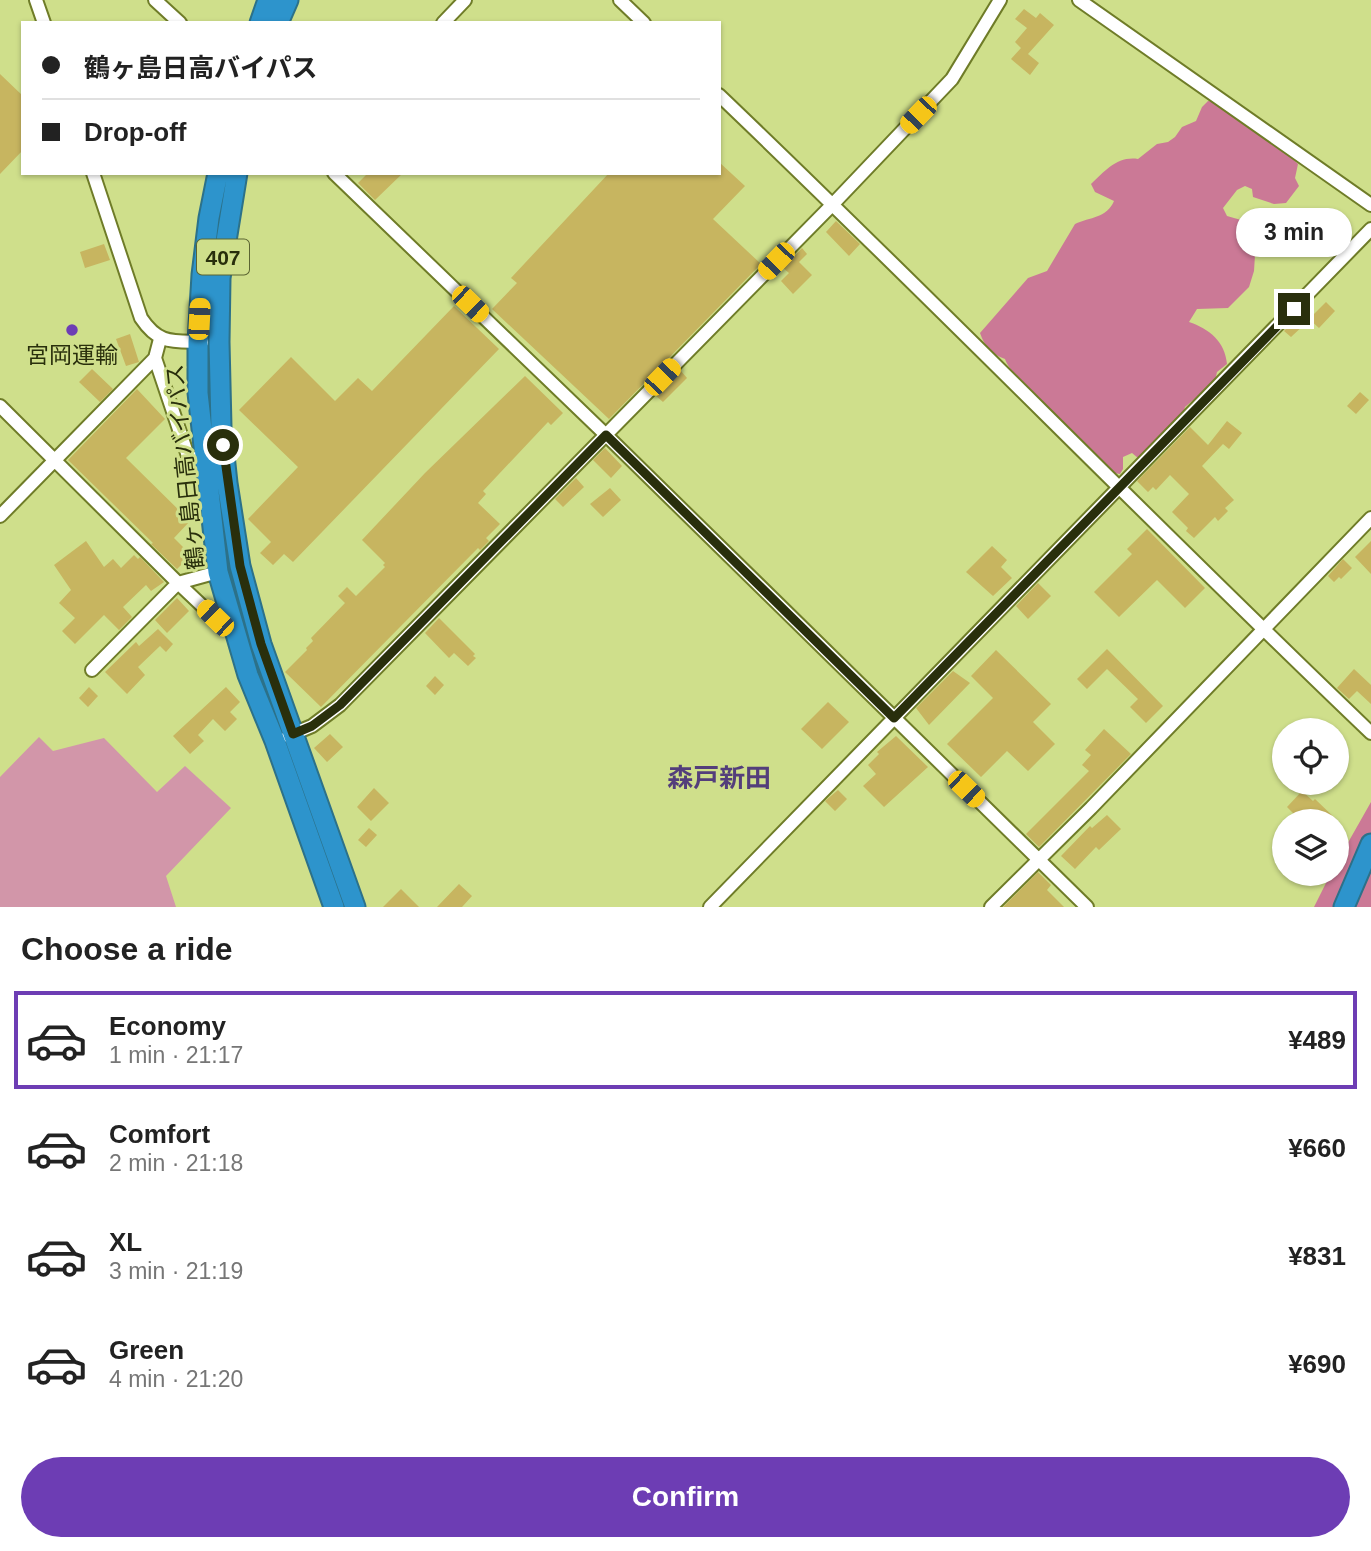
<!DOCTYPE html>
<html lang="en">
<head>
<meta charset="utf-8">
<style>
  body { margin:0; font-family:Arial,"Noto Sans JP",sans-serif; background:#f2f2f2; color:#222; height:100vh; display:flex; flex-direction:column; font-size:26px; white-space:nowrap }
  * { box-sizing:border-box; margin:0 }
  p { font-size:23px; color:#767676 }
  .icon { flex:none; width:38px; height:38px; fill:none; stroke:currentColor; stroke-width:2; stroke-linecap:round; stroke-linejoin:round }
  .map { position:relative; height:907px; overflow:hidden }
  .details { display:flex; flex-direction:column; background:#fff; flex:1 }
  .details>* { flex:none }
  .guide { position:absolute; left:21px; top:21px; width:700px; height:154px; border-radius:0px; box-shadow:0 2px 5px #0004; display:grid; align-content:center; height:154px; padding:0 21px; background:#fff }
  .controls { position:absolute; left:1272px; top:718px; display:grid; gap:14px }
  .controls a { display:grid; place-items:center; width:77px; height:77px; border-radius:50%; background:#fff; box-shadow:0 2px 5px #0004; font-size:35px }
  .end { position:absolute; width:32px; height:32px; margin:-16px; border:9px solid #292f0c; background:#fff; box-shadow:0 0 0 4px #fff }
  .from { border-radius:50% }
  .bubble { position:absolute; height:49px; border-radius:24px; background:#fff; box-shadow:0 2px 5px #0004; font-size:23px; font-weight:700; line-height:49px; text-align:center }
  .car { position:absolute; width:21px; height:42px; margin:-21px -10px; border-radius:9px; box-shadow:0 0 5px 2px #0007; background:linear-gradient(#f5c518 24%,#345 0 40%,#f5c518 0 76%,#345 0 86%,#f5c518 0) }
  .guide b { display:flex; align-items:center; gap:24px; height:66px; font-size:26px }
  .guide b+b { border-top:2px solid #e0e0e0 }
  .guide i { width:18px; height:18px; background:#222 }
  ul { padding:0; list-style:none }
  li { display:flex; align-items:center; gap:21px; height:98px; margin:0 14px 10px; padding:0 7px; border:4px solid transparent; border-radius:0px }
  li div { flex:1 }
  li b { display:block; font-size:26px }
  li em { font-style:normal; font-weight:700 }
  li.on { border-color:#6d3db4 }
  li>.icon { width:63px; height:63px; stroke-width:1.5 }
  h2 { padding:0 21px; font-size:32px; line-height:84px }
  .button { display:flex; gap:14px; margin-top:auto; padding:14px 21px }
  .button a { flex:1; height:80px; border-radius:42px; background:#6d3db4; color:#fff; font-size:28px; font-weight:700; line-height:80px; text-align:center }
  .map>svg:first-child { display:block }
  .green { fill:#d296a9 }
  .forest { fill:#cb7996 }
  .building { fill:#c7b560 }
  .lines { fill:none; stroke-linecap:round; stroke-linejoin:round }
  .minor-casing { stroke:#6f7c28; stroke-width:16 }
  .highway-casing { stroke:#2c7189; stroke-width:23 }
  .minor { stroke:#fff; stroke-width:12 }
  .highway { stroke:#2d94cc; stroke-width:19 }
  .route { stroke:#292f0c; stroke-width:9 }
  .poi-dot { fill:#6d3db4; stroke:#cfdf8b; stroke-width:2.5 }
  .labels { text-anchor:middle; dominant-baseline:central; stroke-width:6; stroke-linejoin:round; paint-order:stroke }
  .shield { fill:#cfdf8b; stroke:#5b6432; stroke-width:2 }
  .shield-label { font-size:21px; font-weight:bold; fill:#292f0c }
  .poi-label { font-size:23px; fill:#292f0c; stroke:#cfdf8b }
  .street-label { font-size:23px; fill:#292f0c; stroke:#cfdf8b }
  .quarter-label { font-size:26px; font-weight:bold; fill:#533e7b; stroke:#cfdf8b }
</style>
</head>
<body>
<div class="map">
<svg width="1371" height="907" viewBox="0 0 1371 907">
  <rect width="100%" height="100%" fill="#cfdf8b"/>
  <path class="green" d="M 39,737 L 53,751 L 104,738 L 157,792 L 185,766 L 231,808 L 166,876 L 176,907 L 0,907 L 0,777 Z"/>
  <path class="forest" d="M 1208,101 L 1218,102 L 1291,157 L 1298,164 L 1295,178 L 1299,186 L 1286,203 L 1274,204 L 1253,197 L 1252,189 L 1245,186 L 1237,190 L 1223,208 L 1227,216 L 1262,226 L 1264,234 L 1255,255 L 1254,271 L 1249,287 L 1228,308 L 1197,309 L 1189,322 C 1209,329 1225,341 1227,364 L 1217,372 L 1214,385 C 1203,392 1194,399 1185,407 C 1180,428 1156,447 1138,458 L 1132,453 L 1123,457 L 1123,469 L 1120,474 C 1104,473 1089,450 1080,438 C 1075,433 1067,431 1062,426 C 1050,415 1008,371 1005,359 C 991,354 985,347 980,333 L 1028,278 L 1047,271 L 1075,224 C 1090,217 1107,218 1114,201 L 1095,192 L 1091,184 C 1105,171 1117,156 1138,159 L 1157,144 L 1168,142 L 1175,137 L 1182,127 L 1196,121 L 1202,107 Z
    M 1371,802 L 1371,907 L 1314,907 L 1331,873 L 1337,873 L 1337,862 Z"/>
  <path class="building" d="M 1024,9 L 1036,18 L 1040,13 L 1054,25 L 1028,54 L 1039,63 L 1030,75 L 1011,59 L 1021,48 L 1015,42 L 1027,28 L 1015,19 Z
    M 0,74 L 23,96 L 23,150 L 0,174 Z
    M 719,162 L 745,186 L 713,219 L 761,264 L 609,419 L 492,309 L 517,283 L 511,278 L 609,173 L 719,173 Z
    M 368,173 L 403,173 L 375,200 L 358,183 Z
    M 836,221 L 860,244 L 849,256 L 826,232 Z
    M 104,244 L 110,260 L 85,268 L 80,252 Z
    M 802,248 L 807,254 L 799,262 L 812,275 L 793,294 L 781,281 L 789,273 L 783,268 Z
    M 1326,302 L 1335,311 L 1319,328 L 1309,319 Z
    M 454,306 L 499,349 L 293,562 L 284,554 L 273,565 L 260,553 L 271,542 L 248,519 L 298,467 L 239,410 L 291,357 L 335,401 L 358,378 L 372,391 Z
    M 1298,317 L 1305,324 L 1291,337 L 1284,331 Z
    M 130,334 L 139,362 L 126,366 L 116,339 Z
    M 92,369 L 113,389 L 100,402 L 79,382 Z
    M 681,371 L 687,378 L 663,402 L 656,396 Z
    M 525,376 L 563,413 L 551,425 L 548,422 L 483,491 L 486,494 L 478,503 L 500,524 L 486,538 L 489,541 L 480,550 L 478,548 L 321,707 L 285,672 L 307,650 L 306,648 L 313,641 L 311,638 L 345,603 L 338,596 L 347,587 L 356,596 L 385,567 L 383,565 L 385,563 L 362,540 L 425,473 Z
    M 137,389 L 165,419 L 126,458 L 190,521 L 174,538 L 191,555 L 177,569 L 151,544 L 153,543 L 68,460 Z
    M 1360,392 L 1369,400 L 1356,414 L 1347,406 Z
    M 1227,421 L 1242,433 L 1229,449 L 1223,444 L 1202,466 L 1234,500 L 1225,508 L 1228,511 L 1218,521 L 1215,517 L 1194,538 L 1186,531 L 1188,528 L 1172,512 L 1189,494 L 1170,475 L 1156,490 L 1153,487 L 1148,492 L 1137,481 L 1190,427 L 1208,445 Z
    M 605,448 L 622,466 L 611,478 L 593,460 Z
    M 576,478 L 584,487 L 563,507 L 555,499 Z
    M 610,488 L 621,500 L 603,517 L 590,504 Z
    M 1147,529 L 1205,588 L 1185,608 L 1157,580 L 1119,617 L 1094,592 L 1132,554 L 1127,549 Z
    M 86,541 L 104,567 L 113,559 L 121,568 L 134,555 L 138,559 L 140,557 L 164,582 L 151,591 L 146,585 L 123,607 L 132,617 L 119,630 L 104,615 L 75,644 L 62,631 L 75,618 L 59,603 L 71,590 L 54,565 Z
    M 1371,541 L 1371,574 L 1355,557 Z
    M 992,546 L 1007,560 L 1001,567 L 1012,578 L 993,596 L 966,572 Z
    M 1343,559 L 1352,568 L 1341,579 L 1339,577 L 1334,582 L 1328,576 Z
    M 1038,583 L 1051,596 L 1028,619 L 1016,606 Z
    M 177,598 L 189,611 L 167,633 L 155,620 Z
    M 439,618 L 475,654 L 473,656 L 476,658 L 468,666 L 454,653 L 449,658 L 425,633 Z
    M 158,629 L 173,644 L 166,652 L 160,646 L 138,667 L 145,675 L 127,694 L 105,672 L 136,642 L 139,646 Z
    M 1107,649 L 1163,706 L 1146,723 L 1130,707 L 1138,699 L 1107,669 L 1087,689 L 1077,679 Z
    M 996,650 L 1051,704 L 1033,722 L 1055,744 L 1028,771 L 1007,751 L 981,777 L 947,744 L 993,698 L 971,676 Z
    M 1354,669 L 1371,685 L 1371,704 L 1357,691 L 1349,699 L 1337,688 Z
    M 953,671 L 970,683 L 929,725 L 916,708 Z
    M 435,676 L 444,685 L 435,695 L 426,686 Z
    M 89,687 L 98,696 L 88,707 L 79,698 Z
    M 226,687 L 240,702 L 230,712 L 237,719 L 225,731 L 213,719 L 198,735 L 204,741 L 190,754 L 173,736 Z
    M 828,702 L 849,722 L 822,749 L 801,729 Z
    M 1104,729 L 1131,754 L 1039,847 L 1026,834 L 1089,771 L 1082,765 L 1091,755 L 1085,750 Z
    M 330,734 L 343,747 L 327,762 L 314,748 Z
    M 896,736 L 928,767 L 884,807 L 863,786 L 876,774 L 868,765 L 879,754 L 877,752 Z
    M 374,788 L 389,803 L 371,821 L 357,807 Z
    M 838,790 L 847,799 L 835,811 L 825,801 Z
    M 1302,791 L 1313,801 L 1315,799 L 1338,821 L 1301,821 L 1287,807 Z
    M 1107,815 L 1121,829 L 1099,850 L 1096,847 L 1075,869 L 1061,856 L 1090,826 L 1092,828 Z
    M 369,828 L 377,835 L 366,847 L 358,840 Z
    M 1038,872 L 1051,885 L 1047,890 L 1064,907 L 1003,907 Z
    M 459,884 L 472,896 L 462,907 L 437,907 Z
    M 401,889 L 419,907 L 383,907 Z"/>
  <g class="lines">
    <defs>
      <path id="minor" d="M 36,0 L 44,23
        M 155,0 L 180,23
        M 620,0 L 644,23
        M 1079,0 L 1371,205
        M 443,23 L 465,0
        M 719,95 C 939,305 1151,523 1371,733
        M 93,173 L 141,318 C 159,345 173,341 202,342
        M 334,173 L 606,435 L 1087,907
        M 155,358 L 189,459 L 204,457
        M 0,406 L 178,583 L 218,572
        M 0,516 L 155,358 L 160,339
        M 92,670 L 178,583 L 215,618
        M 288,736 L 312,726 L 340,705 L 833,204 L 952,79 L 1000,0
        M 710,907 L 1371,229
        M 991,907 L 1091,808 L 1371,518"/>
      <path id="highway" d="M 260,23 L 268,0
        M 278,23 L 288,0
        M 218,173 L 209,218 L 202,275 L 198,342 L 198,393 L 218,572 L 248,675 L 275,741 L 334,907
        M 237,173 L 220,278 L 219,342 L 221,427 L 227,483 L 240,566 L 261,644 L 355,907
        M 1344,907 L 1371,844"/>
    </defs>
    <use href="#minor" class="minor-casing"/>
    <use href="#highway" class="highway-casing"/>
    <use href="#minor" class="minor"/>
    <use href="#highway" class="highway"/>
  </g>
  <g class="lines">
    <path class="route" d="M 223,445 L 240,566 L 261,644 L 293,734 L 312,726 L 340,705 L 606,435 L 894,718 L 1294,309"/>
  </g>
  <circle class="poi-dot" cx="72" cy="330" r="7"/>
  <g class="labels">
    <rect class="shield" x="197" y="239.5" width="52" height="35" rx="5"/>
    <g class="shield-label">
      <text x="223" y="257">407</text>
    </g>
    <g class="poi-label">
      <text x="72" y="355">宮岡運輸</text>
    </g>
    <g class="street-label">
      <text transform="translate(185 467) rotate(-96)">鶴ヶ島日高バイパス</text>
    </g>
    <g class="quarter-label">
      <text x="719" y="778">森戸新田</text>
    </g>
  </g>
</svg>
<div class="controls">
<a><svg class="icon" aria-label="locate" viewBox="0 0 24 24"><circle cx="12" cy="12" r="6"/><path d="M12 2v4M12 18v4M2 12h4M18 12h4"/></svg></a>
<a><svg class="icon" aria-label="layers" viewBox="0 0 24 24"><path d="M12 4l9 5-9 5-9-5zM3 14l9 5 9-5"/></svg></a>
</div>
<i class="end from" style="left:223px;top:445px"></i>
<i class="end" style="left:1294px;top:309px"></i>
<div class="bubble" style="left:1236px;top:208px;width:116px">3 min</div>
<i class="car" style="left:918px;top:115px;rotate:224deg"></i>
<i class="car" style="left:776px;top:261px;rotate:224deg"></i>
<i class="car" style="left:470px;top:304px;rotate:134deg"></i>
<i class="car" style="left:199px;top:319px;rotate:3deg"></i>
<i class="car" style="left:662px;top:377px;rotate:44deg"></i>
<i class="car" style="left:215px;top:618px;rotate:314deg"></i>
<i class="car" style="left:966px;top:789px;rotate:134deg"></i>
<div class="guide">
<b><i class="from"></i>鶴ヶ島日高バイパス</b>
<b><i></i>Drop-off</b>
</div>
</div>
<section class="details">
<h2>Choose a ride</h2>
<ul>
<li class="on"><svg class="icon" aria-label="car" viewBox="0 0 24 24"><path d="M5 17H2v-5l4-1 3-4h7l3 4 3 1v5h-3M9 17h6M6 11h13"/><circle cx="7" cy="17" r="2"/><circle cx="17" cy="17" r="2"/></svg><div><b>Economy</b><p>1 min · 21:17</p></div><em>¥489</em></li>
<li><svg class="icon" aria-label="car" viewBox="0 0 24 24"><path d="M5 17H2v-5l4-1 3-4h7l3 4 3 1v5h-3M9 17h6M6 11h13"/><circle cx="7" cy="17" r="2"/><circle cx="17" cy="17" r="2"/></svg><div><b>Comfort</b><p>2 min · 21:18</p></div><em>¥660</em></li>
<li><svg class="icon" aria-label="car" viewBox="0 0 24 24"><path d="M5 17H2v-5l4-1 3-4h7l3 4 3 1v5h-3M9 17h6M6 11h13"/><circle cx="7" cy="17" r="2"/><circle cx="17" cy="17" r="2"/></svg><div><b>XL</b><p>3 min · 21:19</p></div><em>¥831</em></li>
<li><svg class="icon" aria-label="car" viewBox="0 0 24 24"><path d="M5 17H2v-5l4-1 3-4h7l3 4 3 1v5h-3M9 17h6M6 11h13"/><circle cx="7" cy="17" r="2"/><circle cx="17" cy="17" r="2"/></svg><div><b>Green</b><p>4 min · 21:20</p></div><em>¥690</em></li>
</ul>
<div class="button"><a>Confirm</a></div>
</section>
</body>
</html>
